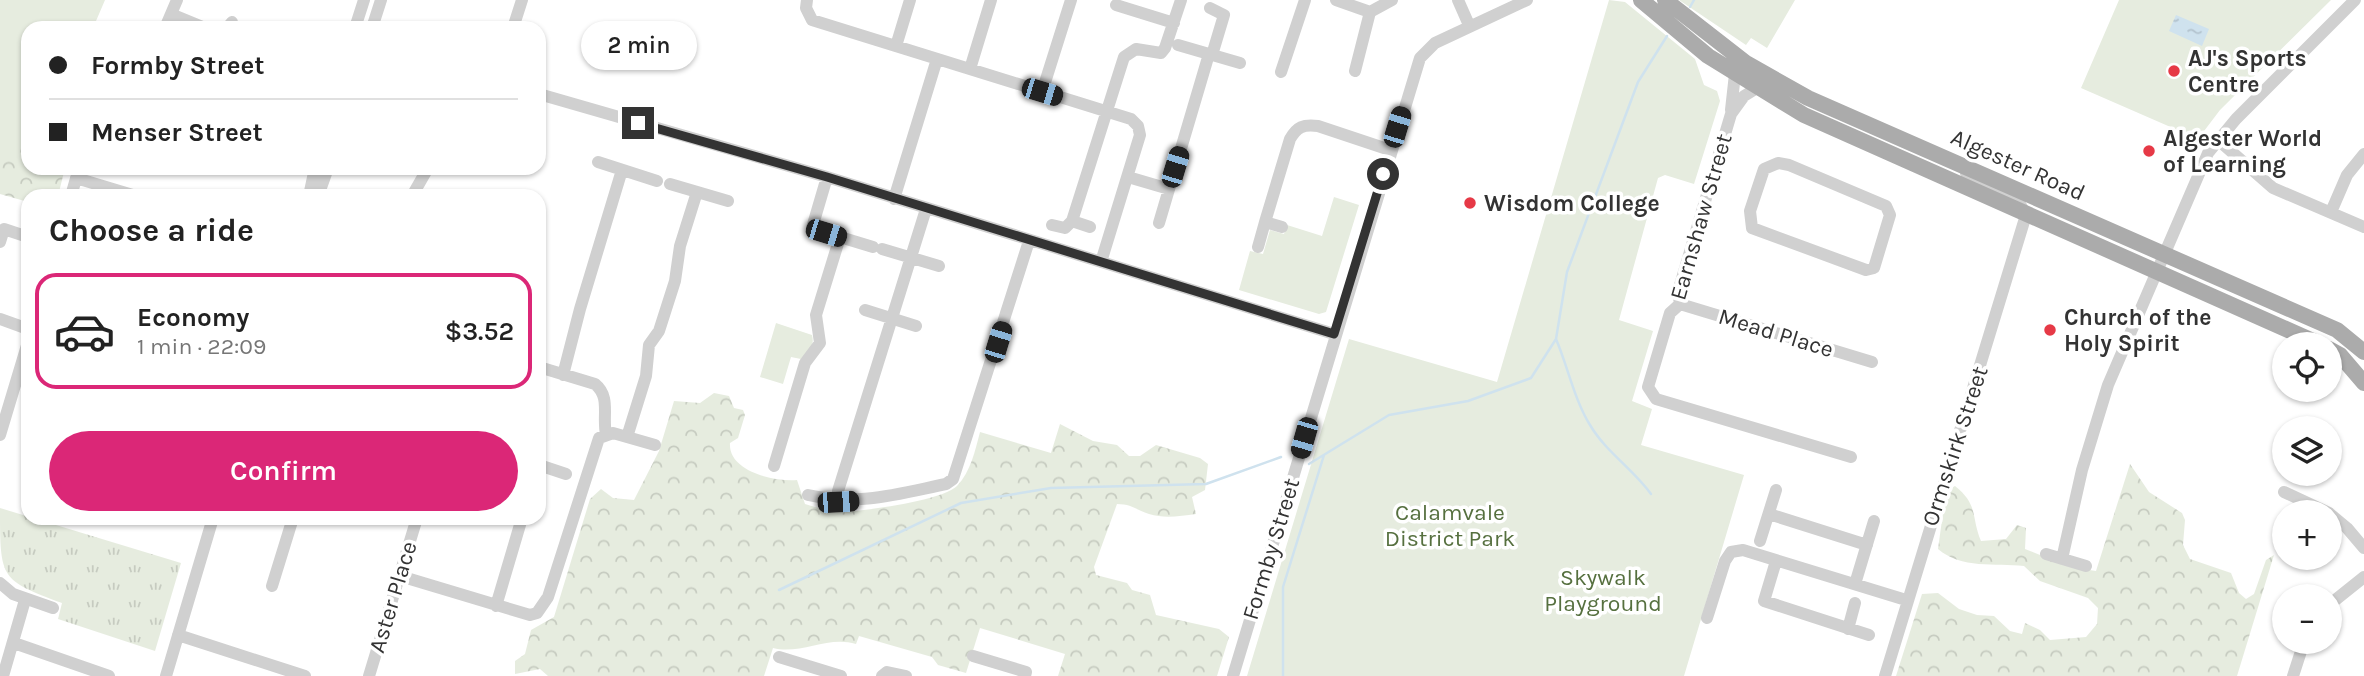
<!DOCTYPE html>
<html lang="en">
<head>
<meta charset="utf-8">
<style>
  body { margin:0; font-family:Karla,sans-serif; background:#f2f2f2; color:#222; height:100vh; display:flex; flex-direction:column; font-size:26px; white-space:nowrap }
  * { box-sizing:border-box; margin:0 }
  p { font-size:23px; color:#767676 }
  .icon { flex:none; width:38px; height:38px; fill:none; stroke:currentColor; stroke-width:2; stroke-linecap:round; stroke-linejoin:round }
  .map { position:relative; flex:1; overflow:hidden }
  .details { position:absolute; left:21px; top:189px; width:525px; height:336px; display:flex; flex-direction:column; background:#fff; border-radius:21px; box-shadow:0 2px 5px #0004 }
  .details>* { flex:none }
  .top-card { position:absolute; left:21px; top:21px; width:525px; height:154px; border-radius:21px; box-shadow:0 2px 5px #0004; display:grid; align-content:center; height:154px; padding:0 28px; background:#fff }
  .tools { position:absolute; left:2272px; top:332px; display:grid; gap:14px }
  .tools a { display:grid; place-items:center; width:70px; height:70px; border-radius:50%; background:#fff; box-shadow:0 2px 5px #0004; font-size:35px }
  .end { position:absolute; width:32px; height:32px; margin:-16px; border:9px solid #333; background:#fff; box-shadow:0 0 0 4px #fff }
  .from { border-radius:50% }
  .bubble { position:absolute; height:49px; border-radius:24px; background:#fff; box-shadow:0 2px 5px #0004; font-size:23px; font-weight:600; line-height:49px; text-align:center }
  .car { position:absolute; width:21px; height:42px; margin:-21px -10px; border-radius:9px; box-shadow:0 0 5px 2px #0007; background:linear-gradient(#222 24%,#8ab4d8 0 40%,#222 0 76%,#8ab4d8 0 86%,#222 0) }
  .top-card b { display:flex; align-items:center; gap:24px; height:66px; font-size:26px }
  .top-card b+b { border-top:2px solid #e0e0e0 }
  .top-card i { width:18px; height:18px; background:#222 }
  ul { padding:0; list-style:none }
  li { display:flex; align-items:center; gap:21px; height:116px; margin:0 14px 10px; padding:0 14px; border:4px solid transparent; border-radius:21px }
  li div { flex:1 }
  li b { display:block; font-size:26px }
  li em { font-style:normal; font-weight:600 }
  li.current { border-color:#db2777 }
  li>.icon { width:63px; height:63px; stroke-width:1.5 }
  h2 { padding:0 28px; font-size:32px; line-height:84px }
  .action { display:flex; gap:14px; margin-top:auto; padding:14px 28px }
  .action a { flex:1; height:80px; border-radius:42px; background:#db2777; color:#fff; font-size:28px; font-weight:600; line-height:80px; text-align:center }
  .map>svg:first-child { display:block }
  .grass { fill:url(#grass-tufts) }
  .forest { fill:url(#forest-crowns) }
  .park { fill:#e6ecdf }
  .water { fill:url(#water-ripples) }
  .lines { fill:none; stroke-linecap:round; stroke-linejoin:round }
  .stream { stroke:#cfe2ee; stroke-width:2.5 }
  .minor { stroke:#d0d0d0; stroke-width:12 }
  .major { stroke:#ababab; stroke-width:16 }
  .route { stroke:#333; stroke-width:9 }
  .poi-dot { fill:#e63946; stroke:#fff; stroke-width:2.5 }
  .labels { text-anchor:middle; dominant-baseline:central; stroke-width:7; stroke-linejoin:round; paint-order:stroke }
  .poi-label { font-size:23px; font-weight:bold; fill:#333; stroke:#fff; text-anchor:start }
  .street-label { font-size:23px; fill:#333; stroke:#fff }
  .park-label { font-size:23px; fill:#56703f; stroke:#fff }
</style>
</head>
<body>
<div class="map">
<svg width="2364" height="676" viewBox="0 0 2364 676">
  <defs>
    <pattern id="grass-tufts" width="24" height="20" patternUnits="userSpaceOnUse" patternTransform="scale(1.75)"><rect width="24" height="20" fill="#e6ecdf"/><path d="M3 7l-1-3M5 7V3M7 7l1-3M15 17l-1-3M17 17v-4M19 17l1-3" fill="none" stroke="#c6cbc0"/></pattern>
    <pattern id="forest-crowns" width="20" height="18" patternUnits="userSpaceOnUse" patternTransform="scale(1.75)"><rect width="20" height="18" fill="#e6ecdf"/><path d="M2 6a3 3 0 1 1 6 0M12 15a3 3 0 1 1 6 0" fill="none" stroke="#c6cbc0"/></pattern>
    <pattern id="water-ripples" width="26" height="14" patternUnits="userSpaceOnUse" patternTransform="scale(1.75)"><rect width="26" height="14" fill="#cfe2ee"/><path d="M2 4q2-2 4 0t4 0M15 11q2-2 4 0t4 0" fill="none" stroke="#b2c2cd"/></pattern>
  </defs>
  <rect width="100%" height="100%" fill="#fff"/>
  <path class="grass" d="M 0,508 L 181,563 L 155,651 L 58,619 L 62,603 C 0,580 0,579 0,508 Z"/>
  <path class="forest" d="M 0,0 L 93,28 L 28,28 L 28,168 L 65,168 L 58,196 L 28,196 L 28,202 L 0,194 Z
    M 714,393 L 729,396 L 734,408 L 743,410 L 745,415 L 738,438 L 730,443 C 728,471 774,482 797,480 L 805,504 C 815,507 826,511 837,512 C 859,512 942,501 957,486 C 971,471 975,451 980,432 L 1051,453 L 1060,424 L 1093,441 L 1117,445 L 1129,456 L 1140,456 L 1156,445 L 1200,458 L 1208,464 L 1205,490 L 1192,497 L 1196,514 C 1180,516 1165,519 1149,514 C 1136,510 1132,504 1117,504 L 1094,567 L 1096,575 L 1127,583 L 1132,590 L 1150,595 L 1156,615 L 1219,629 L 1229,637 L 1217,676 L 1058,676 L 1065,654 L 980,628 L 966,673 L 938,665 L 932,657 L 859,636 L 856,644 C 828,635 801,655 773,648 L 764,676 L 548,676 L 540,669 L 515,674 L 515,661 L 525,654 L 531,630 L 554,617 L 590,499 L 601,489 L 613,498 L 634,500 L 659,451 L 674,401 L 700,403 Z
    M 2130,464 L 2149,492 L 2182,513 L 2185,520 L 2183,545 L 2190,559 L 2231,573 L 2239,593 L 2246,599 L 2254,594 L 2266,560 L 2274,555 L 2237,676 L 1896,676 L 1922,594 L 1938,593 L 1959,609 L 1977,615 L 1994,616 L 2010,631 L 2022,634 L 2025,623 L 2040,630 L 2050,640 L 2086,637 L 2097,624 L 2098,608 L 2088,598 L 2040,581 L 2024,566 C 1995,563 1961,569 1938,549 L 1946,491 L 1955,486 C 1979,505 1971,518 1981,541 L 2006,539 L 2017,525 L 2026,528 L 2025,549 L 2070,567 L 2096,571 Z"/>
  <path class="park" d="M 0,0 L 105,0 L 93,28 L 28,28 L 28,130 L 0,167 Z
    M 1609,0 L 1625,2 L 1695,59 L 1704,85 L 1717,91 L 1720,101 L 1694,184 L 1665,175 L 1658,178 L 1619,320 L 1653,331 L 1632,401 L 1652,409 L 1641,445 L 1744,475 L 1684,676 L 1247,676 L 1349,339 L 1497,382 Z
    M 1679,0 L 1795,0 L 1767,48 L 1751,38 L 1746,45 Z
    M 2119,0 L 2331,0 L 2220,110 L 2198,139 L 2081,88 Z
    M 1334,197 L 1359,205 L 1326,312 L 1319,314 L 1239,290 L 1250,251 L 1263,254 L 1270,230 L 1284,234 L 1287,225 L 1322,236 Z
    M 776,323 L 812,335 C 815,347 809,351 801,359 L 791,357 L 783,384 L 760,377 Z"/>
  <path class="water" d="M 2176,15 L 2209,29 L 2202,46 L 2169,31 Z"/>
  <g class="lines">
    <path class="stream" d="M 1690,7 L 1694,0
      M 1556,339 C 1568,367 1574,399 1590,425 C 1606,452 1633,469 1651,494
      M 1309,464 L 1389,415 L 1468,401 L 1531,378 L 1556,339 L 1567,272 L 1638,82 L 1667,36
      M 779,590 L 961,503 L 1051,488 L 1206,484 L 1281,457
      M 1283,676 L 1283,587 L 1324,455"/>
    <path class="minor" d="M 807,0 L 806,8 L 812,20 L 1131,119 L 1138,126 L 1140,135 L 1101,262
      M 1336,0 L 1370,12
      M 1458,0 L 1469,25
      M 1116,5 L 1174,23
      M 1210,8 L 1224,15 L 1212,55
      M 171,14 L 205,28
      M 165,28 L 177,0
      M 227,28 L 232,22
      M 355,28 L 364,0
      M 372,28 L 381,0
      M 513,28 L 522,0
      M 1178,45 L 1240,63
      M 896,46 L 910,0
      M 970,69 L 991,0
      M 1355,71 L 1370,12 L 1392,0
      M 1281,72 L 1305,0
      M 1757,88 L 1744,96 L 1731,114 L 1678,292 L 1680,304 L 1670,313 L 1648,387 L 1656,399 L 1851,457
      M 1042,92 L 1071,0
      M 539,94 L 827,177 L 1334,334
      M 1731,110 L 1735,74
      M 2217,139 L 2273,188 L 2364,227
      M 598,162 L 657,181
      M 1778,163 L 1789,165 L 1886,206 L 1890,215 L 1874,268 L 1866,270 L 1752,228 L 1750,211 L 1764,169 Z
      M 1966,173 L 2016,197 L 2026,215
      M 1128,177 L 1169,189
      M 76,178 L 136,196
      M 670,184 L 728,201
      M 71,196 L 79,168
      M 309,196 L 315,168
      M 318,196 L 328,168
      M 412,196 L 428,168
      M 894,199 L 937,59
      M 2331,212 L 2347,175 L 2364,154
      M 1072,221 L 1090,227
      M 1265,222 L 1290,139 C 1297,127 1303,124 1318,126 L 1390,150
      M 1159,223 L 1209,54
      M 1052,225 L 1065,228 L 1072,221 L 1124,57 L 1136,49 L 1161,53 L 1165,48 L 1181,0
      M 840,237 L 873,247
      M 0,242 L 4,229 L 28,237
      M 1258,247 L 1265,222 L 1282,227
      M 882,249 L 939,266
      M 1680,304 L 1872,362
      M 865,310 L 916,326
      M 0,319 L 28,329
      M 539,367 L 595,384 C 611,397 602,416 606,434
      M 563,375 L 580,309 L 622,170
      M 0,435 L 28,342
      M 627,437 L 646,376 L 649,345 L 659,331 L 675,281 L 680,246 L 697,192
      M 539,465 L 566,474
      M 774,466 L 805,363 L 820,343 L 816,315 L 840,237 L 812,228 L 827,177
      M 2284,492 L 2329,513
      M 808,495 C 858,506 897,494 946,484 L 953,479 L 1029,241
      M 838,502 L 838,491 L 926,209
      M 2329,513 L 2347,528 L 2364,548
      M 1769,514 L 1867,545
      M 1760,541 L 1776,490
      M 2046,554 L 2086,566
      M 2062,559 L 2082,470 L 2108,385 L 2208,153 L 2236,119 L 2355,0
      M 1776,561 L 1764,601 L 1869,635
      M 400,576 L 530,615 L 537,613 L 548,597 L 599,438 L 613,433 L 655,445
      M 0,583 L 13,594 L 53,608
      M 1855,584 L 1874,521
      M 272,586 L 293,518
      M 2329,605 L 2364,577
      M 496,606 L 522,518
      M 1707,618 L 1725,561 L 1731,552 L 1743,550 L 1906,600
      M 1848,629 L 1855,603
      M 178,635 L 305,676
      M 14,643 L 109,676
      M 973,656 L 1026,672 L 1025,676
      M 779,657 L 841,676
      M 3,676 L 25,600
      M 166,676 L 213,518
      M 369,676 L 417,518
      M 882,676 L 887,672 L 906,676
      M 1233,676 L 1420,58 L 1435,43 L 1527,0
      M 1885,676 L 2026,215
      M 2293,676 L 2304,642"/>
    <path class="major" d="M 1641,0 L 1708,56 L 1804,115 L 2322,345
      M 1665,0 L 1746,63 L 1808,98 L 2337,330 L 2364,352
      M 2329,349 L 2340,355 L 2364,383"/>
  </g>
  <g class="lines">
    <path class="route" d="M 638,123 L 827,177 L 1334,334 L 1383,174"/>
  </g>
  <g class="poi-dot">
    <circle cx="2174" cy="71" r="7"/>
    <circle cx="2149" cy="151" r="7"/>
    <circle cx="1470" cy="203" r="7"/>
    <circle cx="2050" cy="330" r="7"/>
  </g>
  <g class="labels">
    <g class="poi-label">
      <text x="2188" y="58">AJ's Sports<tspan x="2188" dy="26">Centre</tspan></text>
      <text x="2163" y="138">Algester World<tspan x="2163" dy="26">of Learning</tspan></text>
      <text x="1484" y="203">Wisdom College</text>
      <text x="2064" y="317">Church of the<tspan x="2064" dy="26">Holy Spirit</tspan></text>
    </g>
    <g class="street-label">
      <text transform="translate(2018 165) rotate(24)">Algester Road</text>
      <text transform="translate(1701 217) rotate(-74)">Earnshaw Street</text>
      <text transform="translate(1776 333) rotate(17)">Mead Place</text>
      <text transform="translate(1955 446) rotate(-72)">Ormskirk Street</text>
      <text transform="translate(1271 549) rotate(-73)">Formby Street</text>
      <text transform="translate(393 597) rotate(-73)">Aster Place</text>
    </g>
    <g class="park-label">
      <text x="1450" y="512">Calamvale<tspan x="1450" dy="26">District Park</tspan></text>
      <text x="1603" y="577">Skywalk<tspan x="1603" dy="26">Playground</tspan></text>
    </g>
  </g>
</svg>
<div class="tools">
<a><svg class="icon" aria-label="locate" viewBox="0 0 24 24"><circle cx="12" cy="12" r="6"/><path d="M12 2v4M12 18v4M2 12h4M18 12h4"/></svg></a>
<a><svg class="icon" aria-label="layers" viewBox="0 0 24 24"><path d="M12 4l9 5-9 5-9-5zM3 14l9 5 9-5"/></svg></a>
<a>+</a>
<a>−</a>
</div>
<i class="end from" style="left:1383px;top:174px"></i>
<i class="end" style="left:638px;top:123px"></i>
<div class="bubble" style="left:581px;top:21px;width:116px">2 min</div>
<i class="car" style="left:1042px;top:92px;rotate:107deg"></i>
<i class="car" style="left:1397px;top:127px;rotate:17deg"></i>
<i class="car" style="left:1175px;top:167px;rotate:17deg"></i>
<i class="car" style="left:826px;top:233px;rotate:107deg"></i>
<i class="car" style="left:998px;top:342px;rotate:17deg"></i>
<i class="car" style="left:1304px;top:438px;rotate:196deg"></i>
<i class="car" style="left:838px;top:502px;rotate:87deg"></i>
<div class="top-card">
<b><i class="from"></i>Formby Street</b>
<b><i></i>Menser Street</b>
</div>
<section class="details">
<h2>Choose a ride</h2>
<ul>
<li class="current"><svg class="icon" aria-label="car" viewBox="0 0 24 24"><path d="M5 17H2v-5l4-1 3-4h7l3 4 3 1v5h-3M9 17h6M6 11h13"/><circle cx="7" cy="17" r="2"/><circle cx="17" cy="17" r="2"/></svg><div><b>Economy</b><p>1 min · 22:09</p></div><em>$3.52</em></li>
</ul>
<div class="action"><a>Confirm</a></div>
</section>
</div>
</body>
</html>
